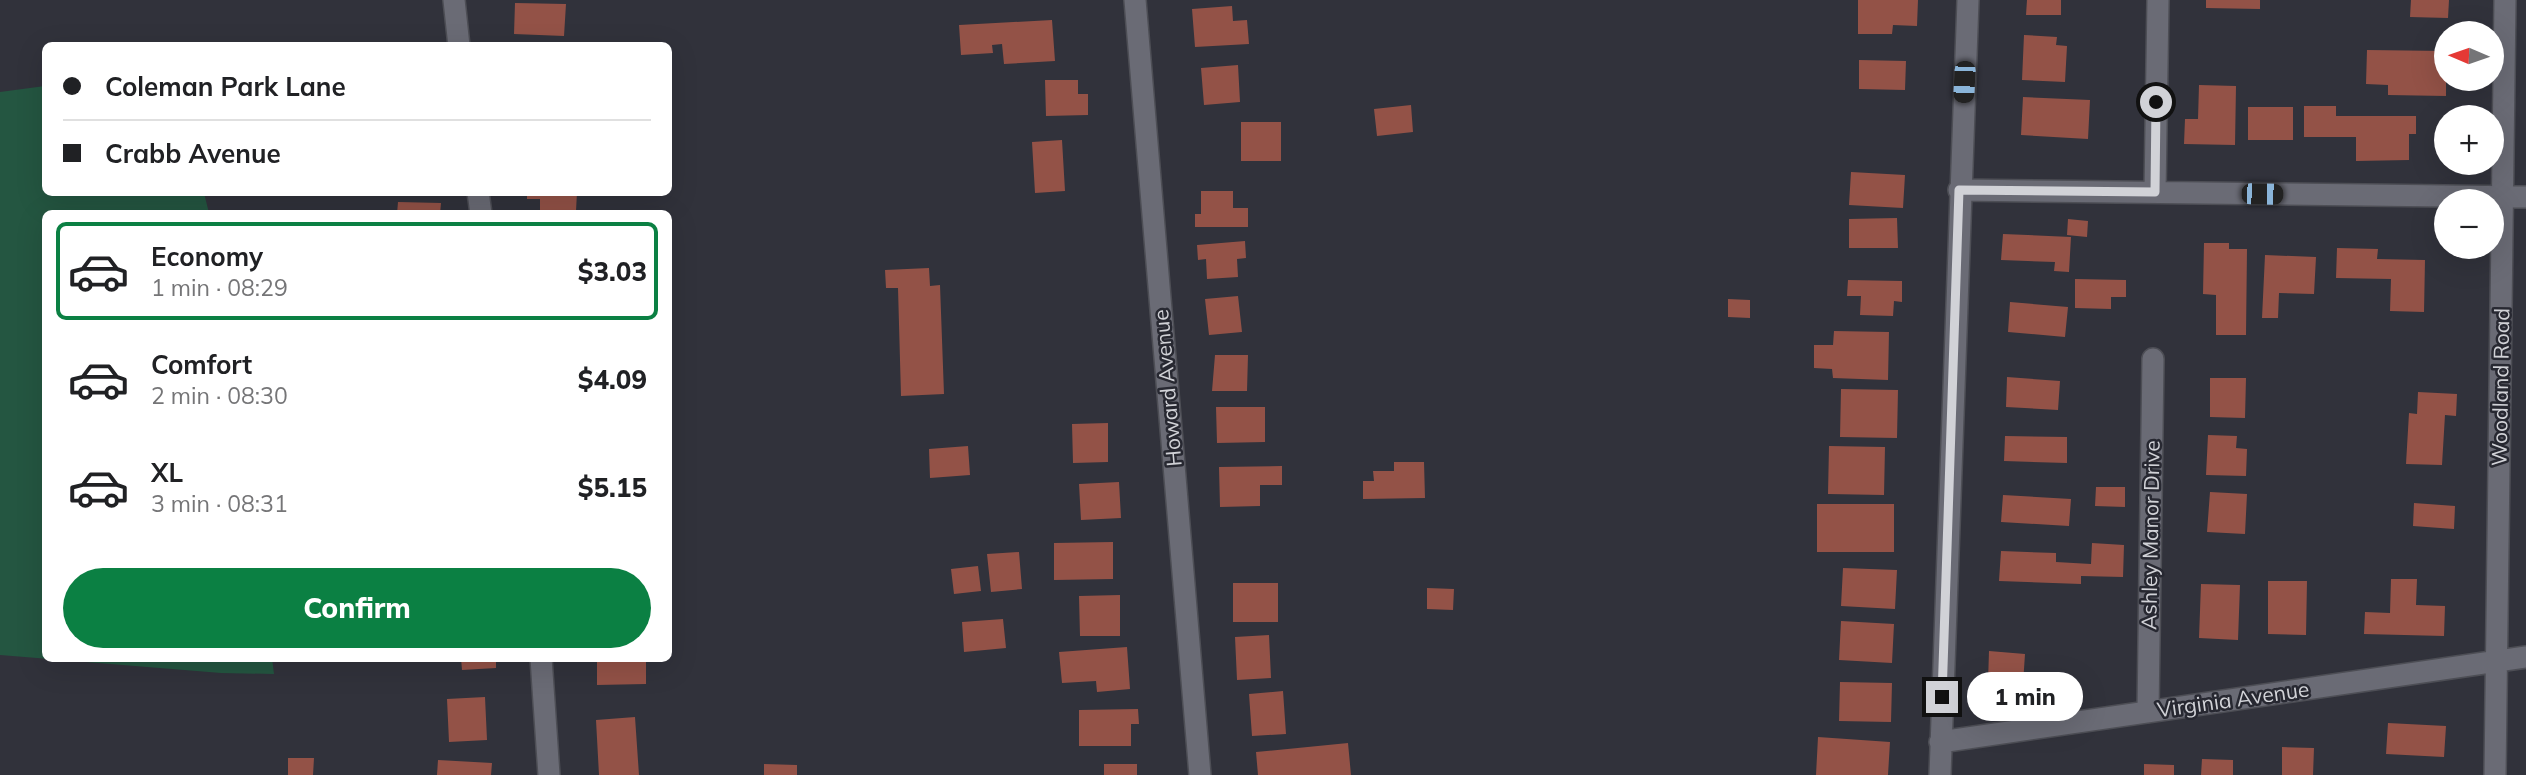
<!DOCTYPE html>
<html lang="en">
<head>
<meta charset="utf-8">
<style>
  body { margin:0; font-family:Mulish,sans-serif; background:#f2f2f2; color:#202124; height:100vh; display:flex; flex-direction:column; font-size:26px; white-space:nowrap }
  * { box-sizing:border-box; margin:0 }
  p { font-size:23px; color:#757577 }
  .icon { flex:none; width:38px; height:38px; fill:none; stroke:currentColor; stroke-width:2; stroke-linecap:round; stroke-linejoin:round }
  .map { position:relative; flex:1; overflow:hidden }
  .sheet { position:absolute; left:42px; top:210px; width:630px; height:452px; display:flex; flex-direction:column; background:#fff; border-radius:10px; box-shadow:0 7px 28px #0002 }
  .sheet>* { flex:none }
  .banner { position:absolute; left:42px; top:42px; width:630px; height:154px; border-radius:10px; box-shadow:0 7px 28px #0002; display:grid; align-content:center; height:154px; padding:0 21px; background:#fff }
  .needle { width:46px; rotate:272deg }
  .buttons { position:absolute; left:2434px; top:21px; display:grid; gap:14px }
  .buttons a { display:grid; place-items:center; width:70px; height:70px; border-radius:50%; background:#fff; box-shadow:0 7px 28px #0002; font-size:35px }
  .end { position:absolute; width:32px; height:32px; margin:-16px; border:9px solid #d1d2d7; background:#111; box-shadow:0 0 0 4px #111 }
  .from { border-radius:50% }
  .bubble { position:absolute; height:49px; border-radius:24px; background:#fff; box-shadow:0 7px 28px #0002; font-size:23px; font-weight:800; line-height:49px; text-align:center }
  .car { position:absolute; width:21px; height:42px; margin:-21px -10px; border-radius:9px; box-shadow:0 0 5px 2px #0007; background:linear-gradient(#222 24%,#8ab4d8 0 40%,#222 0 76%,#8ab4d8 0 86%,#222 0) }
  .banner b { display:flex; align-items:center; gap:24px; height:66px; font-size:26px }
  .banner b+b { border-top:2px solid #e0e0e0 }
  .banner i { width:18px; height:18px; background:#202124 }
  ul { padding:12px 0 0; list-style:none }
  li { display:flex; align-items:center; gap:21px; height:98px; margin:0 14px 10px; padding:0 7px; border:4px solid transparent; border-radius:10px }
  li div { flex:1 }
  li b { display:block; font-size:26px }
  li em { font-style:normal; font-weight:800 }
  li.selected { border-color:#0b8043 }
  li>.icon { width:63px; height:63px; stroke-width:1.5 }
  .button { display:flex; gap:14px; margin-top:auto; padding:14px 21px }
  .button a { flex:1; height:80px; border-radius:42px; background:#0b8043; color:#fff; font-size:28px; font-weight:800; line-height:80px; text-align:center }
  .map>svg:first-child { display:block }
  .green { fill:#245641 }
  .building { fill:#935247 }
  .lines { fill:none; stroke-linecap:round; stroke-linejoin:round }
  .street-casing { stroke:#4d4e55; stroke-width:24 }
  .street { stroke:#6a6b75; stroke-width:21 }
  .route { stroke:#d1d2d7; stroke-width:9 }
  .labels { text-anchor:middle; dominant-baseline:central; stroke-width:5; stroke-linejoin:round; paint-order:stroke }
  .street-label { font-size:21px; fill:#d1d2d7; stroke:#272831 }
</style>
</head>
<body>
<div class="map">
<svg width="2526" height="775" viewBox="0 0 2526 775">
  <rect width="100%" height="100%" fill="#31323b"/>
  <path class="green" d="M 45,86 L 46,192 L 204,193 L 209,213 L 46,214 L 46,658 L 272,658 L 274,674 L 221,673 L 0,655 L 0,92 Z"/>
  <path class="building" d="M 1858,0 L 1918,0 L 1917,26 L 1893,25 L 1892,34 L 1858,34 Z
    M 2027,0 L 2061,0 L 2061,15 L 2026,15 Z
    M 2206,0 L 2260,0 L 2260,9 L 2206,8 Z
    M 2411,0 L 2449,0 L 2448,18 L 2410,17 Z
    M 515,3 L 566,4 L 564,36 L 514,34 Z
    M 1232,6 L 1233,21 L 1247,20 L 1249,44 L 1195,47 L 1192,9 Z
    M 1052,20 L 1055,61 L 1004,64 L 1002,44 L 992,45 L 993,53 L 961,55 L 959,25 Z
    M 2024,35 L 2057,37 L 2056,45 L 2067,46 L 2065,82 L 2022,80 Z
    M 2367,50 L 2446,51 L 2446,96 L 2388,95 L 2388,85 L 2366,84 Z
    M 1859,60 L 1906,61 L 1905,90 L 1859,89 Z
    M 1238,65 L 1240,102 L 1204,105 L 1201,68 Z
    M 1045,80 L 1078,80 L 1078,94 L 1088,94 L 1088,115 L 1046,116 Z
    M 2199,85 L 2236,86 L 2235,145 L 2184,144 L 2185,119 L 2198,119 Z
    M 2023,97 L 2090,100 L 2088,139 L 2021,135 Z
    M 1411,105 L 1413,132 L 1377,136 L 1374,109 Z
    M 2304,106 L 2336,106 L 2336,116 L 2416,116 L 2416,134 L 2409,134 L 2409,160 L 2356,161 L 2356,137 L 2304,137 Z
    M 2248,107 L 2293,107 L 2293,140 L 2248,140 Z
    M 1241,122 L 1281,122 L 1281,161 L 1241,161 Z
    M 1062,140 L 1065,191 L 1035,193 L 1032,142 Z
    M 1851,172 L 1905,175 L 1903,208 L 1849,205 Z
    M 1201,191 L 1233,191 L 1233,208 L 1248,208 L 1248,227 L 1195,227 L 1195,214 L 1201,214 Z
    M 527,192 L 577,192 L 576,211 L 540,210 L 540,199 L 527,199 Z
    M 398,202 L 441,203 L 440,214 L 397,214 Z
    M 1897,218 L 1898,248 L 1849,248 L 1849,219 Z
    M 2068,219 L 2088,221 L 2087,237 L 2067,235 Z
    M 2003,234 L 2071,237 L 2069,272 L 2054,271 L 2055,262 L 2001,260 Z
    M 1245,241 L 1246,258 L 1237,259 L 1238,277 L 1207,279 L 1206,259 L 1198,260 L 1197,245 Z
    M 2204,243 L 2229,243 L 2229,249 L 2247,249 L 2246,335 L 2216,335 L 2216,295 L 2203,294 Z
    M 2337,248 L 2378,249 L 2377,259 L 2425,260 L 2424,312 L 2390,311 L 2391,279 L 2336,278 Z
    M 2265,255 L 2316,257 L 2314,294 L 2279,293 L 2278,318 L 2262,318 Z
    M 929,268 L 930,286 L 940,285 L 944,394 L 901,396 L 898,288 L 886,288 L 885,270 Z
    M 2075,279 L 2126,280 L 2126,297 L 2111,297 L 2111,309 L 2075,308 Z
    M 1848,280 L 1902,281 L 1902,302 L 1894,301 L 1893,316 L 1860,315 L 1861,296 L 1847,296 Z
    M 1238,296 L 1242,332 L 1209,335 L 1205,299 Z
    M 1728,299 L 1750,300 L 1750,318 L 1728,317 Z
    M 2010,302 L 2068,307 L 2065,337 L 2008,332 Z
    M 1834,331 L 1889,332 L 1888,380 L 1833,378 L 1832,369 L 1814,368 L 1814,345 L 1833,345 Z
    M 1215,355 L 1248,355 L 1247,391 L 1212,391 Z
    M 2007,377 L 2060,381 L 2058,410 L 2006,407 Z
    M 2210,378 L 2246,378 L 2245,418 L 2210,417 Z
    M 1841,389 L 1898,390 L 1897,438 L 1840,437 Z
    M 2418,392 L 2457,394 L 2456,416 L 2445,415 L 2442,465 L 2406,464 L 2409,413 L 2417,414 Z
    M 1216,407 L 1265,407 L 1265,442 L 1217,443 Z
    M 1108,423 L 1108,462 L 1073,463 L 1072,424 Z
    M 2208,435 L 2237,436 L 2236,448 L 2247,449 L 2246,476 L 2206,475 Z
    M 2005,436 L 2067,437 L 2067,463 L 2004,461 Z
    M 968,446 L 970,475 L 930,478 L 929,449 Z
    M 1829,446 L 1885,447 L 1884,495 L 1828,494 Z
    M 1394,462 L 1424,462 L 1425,498 L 1363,499 L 1363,481 L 1374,481 L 1373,471 L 1394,471 Z
    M 1282,466 L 1282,485 L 1260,485 L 1260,506 L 1220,507 L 1219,467 Z
    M 1119,482 L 1121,518 L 1081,520 L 1079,484 Z
    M 2096,487 L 2125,487 L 2125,507 L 2095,506 Z
    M 2210,492 L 2247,494 L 2245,534 L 2207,532 Z
    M 2003,495 L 2071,499 L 2069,526 L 2001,522 Z
    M 2414,503 L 2455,506 L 2454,529 L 2413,526 Z
    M 1817,504 L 1894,504 L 1894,552 L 1817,552 Z
    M 1113,542 L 1113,579 L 1054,580 L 1054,543 Z
    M 2092,543 L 2124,545 L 2123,577 L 2081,576 L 2081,584 L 1999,581 L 2001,551 L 2056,553 L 2056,562 L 2091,564 Z
    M 1019,552 L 1022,589 L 991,592 L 987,554 Z
    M 978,566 L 981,591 L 954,594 L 951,569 Z
    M 1843,568 L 1897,570 L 1895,609 L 1841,606 Z
    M 2391,579 L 2417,579 L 2416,605 L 2445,606 L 2444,636 L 2364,634 L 2365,612 L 2390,613 Z
    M 2268,581 L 2307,581 L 2306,635 L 2268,634 Z
    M 1233,583 L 1278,583 L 1278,622 L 1233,622 Z
    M 2201,584 L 2240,585 L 2238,640 L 2199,638 Z
    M 1427,588 L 1454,589 L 1453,610 L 1427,609 Z
    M 1120,595 L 1120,636 L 1080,636 L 1079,596 Z
    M 1003,619 L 1006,648 L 964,652 L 962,622 Z
    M 1841,621 L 1894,624 L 1892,663 L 1839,660 Z
    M 1269,635 L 1271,678 L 1237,680 L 1235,637 Z
    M 1127,647 L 1130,689 L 1097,692 L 1096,681 L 1062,683 L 1059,652 Z
    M 1989,651 L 2025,654 L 2023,684 L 1988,682 Z
    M 461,658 L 496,658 L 496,668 L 462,670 Z
    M 597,658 L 646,658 L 646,684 L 597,685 Z
    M 1840,682 L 1892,683 L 1891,722 L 1839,721 Z
    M 1283,691 L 1286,734 L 1252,736 L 1249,694 Z
    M 485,697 L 487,740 L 449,742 L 447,699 Z
    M 1138,709 L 1139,724 L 1131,724 L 1131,746 L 1079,746 L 1079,710 Z
    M 635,717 L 639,775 L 599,775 L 596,720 Z
    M 2388,723 L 2446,726 L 2444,757 L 2386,754 Z
    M 1818,737 L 1890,742 L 1888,775 L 1816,775 Z
    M 1348,743 L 1351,775 L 1258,775 L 1256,752 Z
    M 2282,747 L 2314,748 L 2313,775 L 2282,775 Z
    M 288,758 L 314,758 L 313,775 L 288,775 Z
    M 2202,759 L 2233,760 L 2233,775 L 2201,775 Z
    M 438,760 L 492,763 L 491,775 L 437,775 Z
    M 764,764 L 797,765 L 797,775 L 764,775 Z
    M 1104,764 L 1137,764 L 1137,775 L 1104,775 Z
    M 2144,764 L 2174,765 L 2174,775 L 2144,775 Z"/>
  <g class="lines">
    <defs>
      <path id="street" d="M 454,0 L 459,46
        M 1135,0 L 1200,775
        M 1959,190 L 2526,197
        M 478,192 L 481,214
        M 2155,192 L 2158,0
        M 541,658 L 549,775
        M 2148,712 L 2153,359
        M 1940,742 L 2526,657
        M 1940,775 L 1968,0
        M 2495,775 L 2505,0"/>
    </defs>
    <use href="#street" class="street-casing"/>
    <use href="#street" class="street"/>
  </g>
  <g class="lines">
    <path class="route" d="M 1942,697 L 1959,190 L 2155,192 L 2156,102"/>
  </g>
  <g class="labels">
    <g class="street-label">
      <text transform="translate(2500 387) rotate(-89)">Woodland Road</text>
      <text transform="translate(1167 388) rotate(-95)">Howard Avenue</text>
      <text transform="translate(2150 535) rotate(-89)">Ashley Manor Drive</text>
      <text transform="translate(2233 699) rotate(-8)">Virginia Avenue</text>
    </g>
  </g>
</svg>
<div class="buttons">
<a><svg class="needle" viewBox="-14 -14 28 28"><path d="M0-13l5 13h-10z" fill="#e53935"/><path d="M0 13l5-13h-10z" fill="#757577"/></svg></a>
<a>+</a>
<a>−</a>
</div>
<i class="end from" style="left:2156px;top:102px"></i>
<i class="end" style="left:1942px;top:697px"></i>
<div class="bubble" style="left:1967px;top:672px;width:116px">1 min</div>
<i class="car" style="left:1964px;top:82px;rotate:183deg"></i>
<i class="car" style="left:2262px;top:194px;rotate:91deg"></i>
<div class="banner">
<b><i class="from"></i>Coleman Park Lane</b>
<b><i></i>Crabb Avenue</b>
</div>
<section class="sheet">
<ul>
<li class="selected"><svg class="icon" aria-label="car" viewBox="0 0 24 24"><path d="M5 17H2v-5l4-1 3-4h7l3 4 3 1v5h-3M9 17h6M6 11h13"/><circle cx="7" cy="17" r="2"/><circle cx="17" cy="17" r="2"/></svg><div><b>Economy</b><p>1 min · 08:29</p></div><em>$3.03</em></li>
<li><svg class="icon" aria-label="car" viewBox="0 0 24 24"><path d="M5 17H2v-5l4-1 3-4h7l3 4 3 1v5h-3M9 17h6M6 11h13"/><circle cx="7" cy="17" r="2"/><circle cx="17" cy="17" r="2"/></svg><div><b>Comfort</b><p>2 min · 08:30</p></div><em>$4.09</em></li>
<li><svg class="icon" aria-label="car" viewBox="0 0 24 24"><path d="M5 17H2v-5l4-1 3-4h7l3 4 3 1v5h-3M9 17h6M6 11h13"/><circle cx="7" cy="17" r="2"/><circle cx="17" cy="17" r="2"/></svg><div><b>XL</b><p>3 min · 08:31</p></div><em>$5.15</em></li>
</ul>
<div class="button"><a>Confirm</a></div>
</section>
</div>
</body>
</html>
